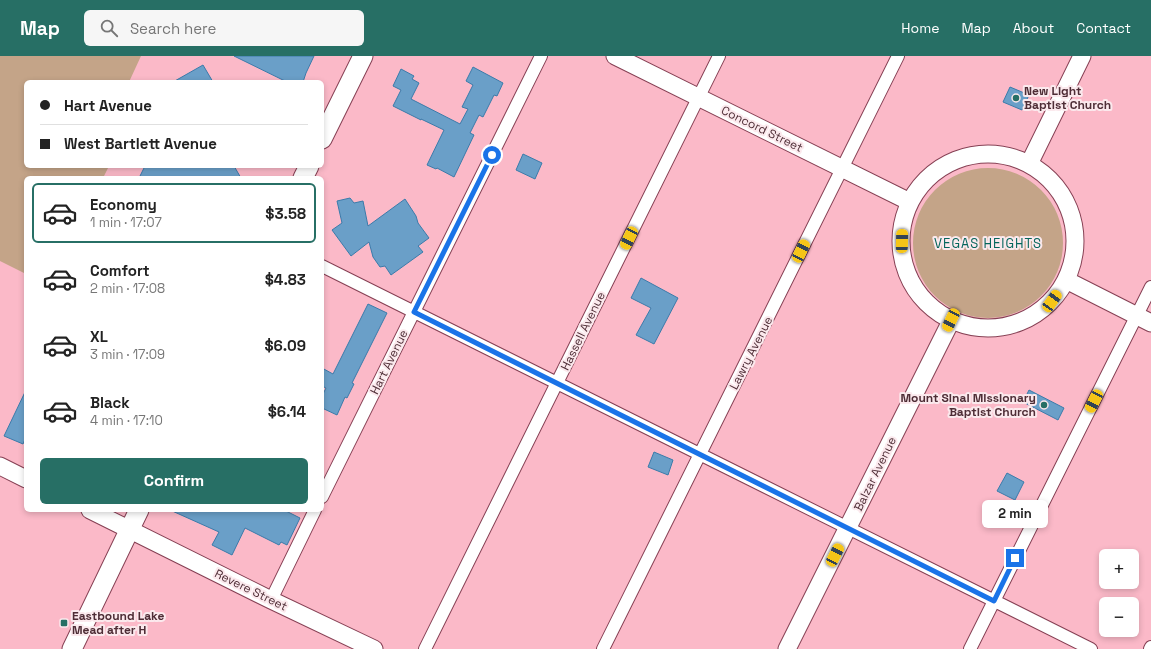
<!DOCTYPE html>
<html lang="en">
<head>
<meta charset="utf-8">
<style>
  body { margin:0; font-family:"Space Grotesk",sans-serif; background:#f6f6f6; color:#222; height:100vh; display:flex; flex-direction:column; font-size:15px; white-space:nowrap }
  * { box-sizing:border-box; margin:0 }
  p { font-size:13px; color:#767676 }
  .icon { flex:none; width:22px; height:22px; fill:none; stroke:currentColor; stroke-width:2; stroke-linecap:round; stroke-linejoin:round }
  .map { position:relative; flex:1; overflow:hidden }
  .panel { position:absolute; left:24px; top:120px; width:300px; height:336px; display:flex; flex-direction:column; background:#fff; border-radius:6px; box-shadow:0 2px 6px #0003 }
  .panel>* { flex:none }
  .guide { position:absolute; left:24px; top:24px; width:300px; height:88px; border-radius:6px; box-shadow:0 2px 6px #0003; display:grid; align-content:center; height:88px; padding:0 16px; background:#fff }
  .buttons { position:absolute; left:1099px; top:493px; display:grid; gap:8px }
  .buttons a { display:grid; place-items:center; width:40px; height:40px; border-radius:6px; background:#fff; box-shadow:0 2px 6px #0003; font-size:20px }
  .end { position:absolute; width:18px; height:18px; margin:-9px; border:5px solid #1a73e8; background:#fff; box-shadow:0 0 0 2px #fff }
  .from { border-radius:50% }
  .bubble { position:absolute; height:28px; border-radius:6px; background:#fff; box-shadow:0 2px 6px #0003; font-size:13px; font-weight:700; line-height:28px; text-align:center }
  .car { position:absolute; width:12px; height:24px; margin:-12px -6px; border-radius:5px; box-shadow:0 0 3px 1px #0007; background:linear-gradient(#f5c518 24%,#345 0 40%,#f5c518 0 76%,#345 0 86%,#f5c518 0) }
  .guide b { display:flex; align-items:center; gap:14px; height:38px; font-size:15px }
  .guide b+b { border-top:1px solid #e0e0e0 }
  .guide i { width:10px; height:10px; background:#222 }
  ul { padding:7px 0 0; list-style:none }
  li { display:flex; align-items:center; gap:12px; height:60px; margin:0 8px 6px; padding:0 8px; border:2px solid transparent; border-radius:6px }
  li div { flex:1 }
  li b { display:block; font-size:15px }
  li em { font-style:normal; font-weight:700 }
  li.active { border-color:#276f65 }
  li>.icon { width:36px; height:36px; stroke-width:1.5 }
  .button { display:flex; gap:8px; margin-top:auto; padding:8px 16px }
  .button a { flex:1; height:46px; border-radius:6px; background:#276f65; color:#fff; font-size:16px; font-weight:700; line-height:46px; text-align:center }
  header { display:flex; align-items:center; gap:24px; box-sizing:border-box; height:56px; padding:0 20px; background:#276f65; color:#fff }
  header strong { font-size:19px }
  nav { display:flex; gap:22px; margin-inline-start:auto; font-size:14px }
  .search { width:280px; height:36px; background:#f6f6f6; display:flex; align-items:center; gap:10px; box-sizing:border-box; padding:0 14px; border-radius:6px; color:#767676; font-size:15px }
  .map>svg:first-child { display:block }
  .green { fill:#c4a488 }
  .building { fill:#6a9fc8; stroke:#3b7baa }
  .lines { fill:none; stroke-linecap:round; stroke-linejoin:round }
  .street-casing { stroke:#864054; stroke-width:14 }
  .secondary-casing { stroke:#864054; stroke-width:19 }
  .primary-casing { stroke:#864054; stroke-width:21 }
  .street { stroke:#fff; stroke-width:12 }
  .secondary { stroke:#fff; stroke-width:17 }
  .primary { stroke:#fff; stroke-width:19 }
  .route { stroke:#1a73e8; stroke-width:5 }
  .poi-dot { fill:#276f65; stroke:#fbe9ed; stroke-width:1.5 }
  .labels { text-anchor:middle; dominant-baseline:central; stroke-width:4; stroke-linejoin:round; paint-order:stroke }
  .poi-label { font-size:12px; font-weight:bold; fill:#4e2d36; stroke:#fbe9ed; text-anchor:start }
  .street-label { font-size:12px; fill:#4e2d36; stroke:#fbe9ed }
  .neighbourhood-label { font-size:13px; letter-spacing:1px; fill:#04655b; stroke:#fbe9ed }
</style>
</head>
<body>
<header>
<strong>Map</strong>
<div class="search"><svg class="icon" aria-label="search" viewBox="0 0 24 24"><circle cx="10" cy="10" r="6"/><path d="M15 15l6 6"/></svg>Search here</div>
<nav><a>Home</a><a>Map</a><a>About</a><a>Contact</a></nav>
</header>
<div class="map">
<svg width="1151" height="593" viewBox="0 0 1151 593">
  <rect width="100%" height="100%" fill="#fbb9c8"/>
  <path class="green" d="M 0,0 L 141,0 L 129,26 L 26,26 L 26,110 L 109,110 L 103,122 L 26,122 L 26,218 L 0,205 Z
    M913 187a75 75 0 1 1 150 0a75 75 0 1 1-150 0Z"/>
  <path class="building" d="M 234,0 L 314,0 L 306,17 L 303,26 L 287,26 Z
    M 203,9 L 213,26 L 173,26 Z
    M 473,11 L 503,27 L 497,40 L 494,39 L 483,61 L 479,59 L 470,77 L 474,79 L 454,121 L 437,112 L 436,113 L 427,109 L 444,74 L 421,63 L 421,64 L 393,50 L 401,34 L 393,30 L 401,13 L 414,20 L 412,23 L 419,27 L 411,43 L 460,68 L 468,53 L 462,51 L 473,29 L 466,25 Z
    M 1010,31 L 1029,39 L 1022,54 L 1003,46 Z
    M 523,98 L 542,107 L 535,123 L 516,114 Z
    M 145,110 L 234,110 L 241,122 L 139,122 Z
    M 350,142 L 354,147 L 363,145 L 368,170 L 405,143 L 416,160 L 418,167 L 429,182 L 418,190 L 423,196 L 391,219 L 385,210 L 380,211 L 373,201 L 369,186 L 351,200 L 332,174 L 342,167 L 337,145 Z
    M 641,222 L 678,242 L 654,288 L 636,279 L 651,252 L 631,242 Z
    M 368,248 L 387,257 L 352,327 L 354,328 L 347,342 L 345,341 L 337,359 L 322,352 L 322,340 L 326,332 L 322,330 L 322,312 L 333,318 Z
    M 26,334 L 26,381 L 23,388 L 4,380 Z
    M 1029,334 L 1064,352 L 1058,364 L 1023,346 Z
    M 654,396 L 673,404 L 668,419 L 648,411 Z
    M 1007,417 L 1024,426 L 1015,444 L 997,435 Z
    M 170,454 L 284,454 L 300,462 L 287,489 L 281,486 L 279,489 L 245,472 L 232,499 L 212,489 L 219,476 Z"/>
  <g class="lines">
    <defs>
      <path id="street" d="M 322,210 L 1091,593
        M 322,441 L 541,0
        M 271,544 L 315,454
        M 425,593 L 719,0
        M 603,593 L 898,0
        M 970,593 L 1151,231
        M 1150,593 L 1151,591"/>
      <path id="secondary" d="M 615,0 L 910,146
        M901 185a87 87 0 1 1 174 0a87 87 0 1 1-174 0Z
        M 1029,108 L 1082,0
        M 1066,224 L 1151,267
        M 0,410 L 26,423
        M 90,454 L 271,544 L 374,593
        M 787,593 L 951,265"/>
      <path id="primary" d="M 322,83 L 363,0
        M 303,122 L 309,110
        M 72,593 L 139,454"/>
    </defs>
    <use href="#street" class="street-casing"/>
    <use href="#secondary" class="secondary-casing"/>
    <use href="#primary" class="primary-casing"/>
    <use href="#street" class="street"/>
    <use href="#secondary" class="secondary"/>
    <use href="#primary" class="primary"/>
  </g>
  <g class="lines">
    <path class="route" d="M 492,99 L 414,256 L 994,545 L 1015,502"/>
  </g>
  <g class="poi-dot">
    <circle cx="1016" cy="42" r="4"/>
    <circle cx="1044" cy="349" r="4"/>
    <rect x="60" y="563" width="8" height="8" rx="2"/>
  </g>
  <g class="labels">
    <g class="poi-label">
      <text x="1024" y="35">New Light<tspan x="1024" dy="14">Baptist Church</tspan></text>
      <text x="1036" y="342" text-anchor="end">Mount Sinai Missionary<tspan x="1036" dy="14">Baptist Church</tspan></text>
      <text x="72" y="560">Eastbound Lake<tspan x="72" dy="14">Mead after H</tspan></text>
    </g>
    <g class="street-label">
      <text transform="translate(762 73) rotate(26)">Concord Street</text>
      <text transform="translate(583 275) rotate(-64)">Hassell Avenue</text>
      <text transform="translate(751 297) rotate(-63)">Lawry Avenue</text>
      <text transform="translate(389 306) rotate(-64)">Hart Avenue</text>
      <text transform="translate(875 418) rotate(-64)">Balzar Avenue</text>
      <text transform="translate(251 534) rotate(26)">Revere Street</text>
    </g>
    <g class="neighbourhood-label">
      <text x="988" y="187">VEGAS HEIGHTS</text>
    </g>
  </g>
</svg>
<div class="buttons">
<a>+</a>
<a>−</a>
</div>
<i class="end from" style="left:492px;top:99px"></i>
<i class="end" style="left:1015px;top:502px"></i>
<div class="bubble" style="left:982px;top:444px;width:66px">2 min</div>
<i class="car" style="left:629px;top:182px;rotate:206deg"></i>
<i class="car" style="left:902px;top:185px;rotate:1deg"></i>
<i class="car" style="left:801px;top:195px;rotate:26deg"></i>
<i class="car" style="left:1052px;top:245px;rotate:35deg"></i>
<i class="car" style="left:951px;top:264px;rotate:206deg"></i>
<i class="car" style="left:1094px;top:345px;rotate:207deg"></i>
<i class="car" style="left:835px;top:499px;rotate:27deg"></i>
<div class="guide">
<b><i class="from"></i>Hart Avenue</b>
<b><i></i>West Bartlett Avenue</b>
</div>
<section class="panel">
<ul>
<li class="active"><svg class="icon" aria-label="car" viewBox="0 0 24 24"><path d="M5 17H2v-5l4-1 3-4h7l3 4 3 1v5h-3M9 17h6M6 11h13"/><circle cx="7" cy="17" r="2"/><circle cx="17" cy="17" r="2"/></svg><div><b>Economy</b><p>1 min · 17:07</p></div><em>$3.58</em></li>
<li><svg class="icon" aria-label="car" viewBox="0 0 24 24"><path d="M5 17H2v-5l4-1 3-4h7l3 4 3 1v5h-3M9 17h6M6 11h13"/><circle cx="7" cy="17" r="2"/><circle cx="17" cy="17" r="2"/></svg><div><b>Comfort</b><p>2 min · 17:08</p></div><em>$4.83</em></li>
<li><svg class="icon" aria-label="car" viewBox="0 0 24 24"><path d="M5 17H2v-5l4-1 3-4h7l3 4 3 1v5h-3M9 17h6M6 11h13"/><circle cx="7" cy="17" r="2"/><circle cx="17" cy="17" r="2"/></svg><div><b>XL</b><p>3 min · 17:09</p></div><em>$6.09</em></li>
<li><svg class="icon" aria-label="car" viewBox="0 0 24 24"><path d="M5 17H2v-5l4-1 3-4h7l3 4 3 1v5h-3M9 17h6M6 11h13"/><circle cx="7" cy="17" r="2"/><circle cx="17" cy="17" r="2"/></svg><div><b>Black</b><p>4 min · 17:10</p></div><em>$6.14</em></li>
</ul>
<div class="button"><a>Confirm</a></div>
</section>
</div>
</body>
</html>
